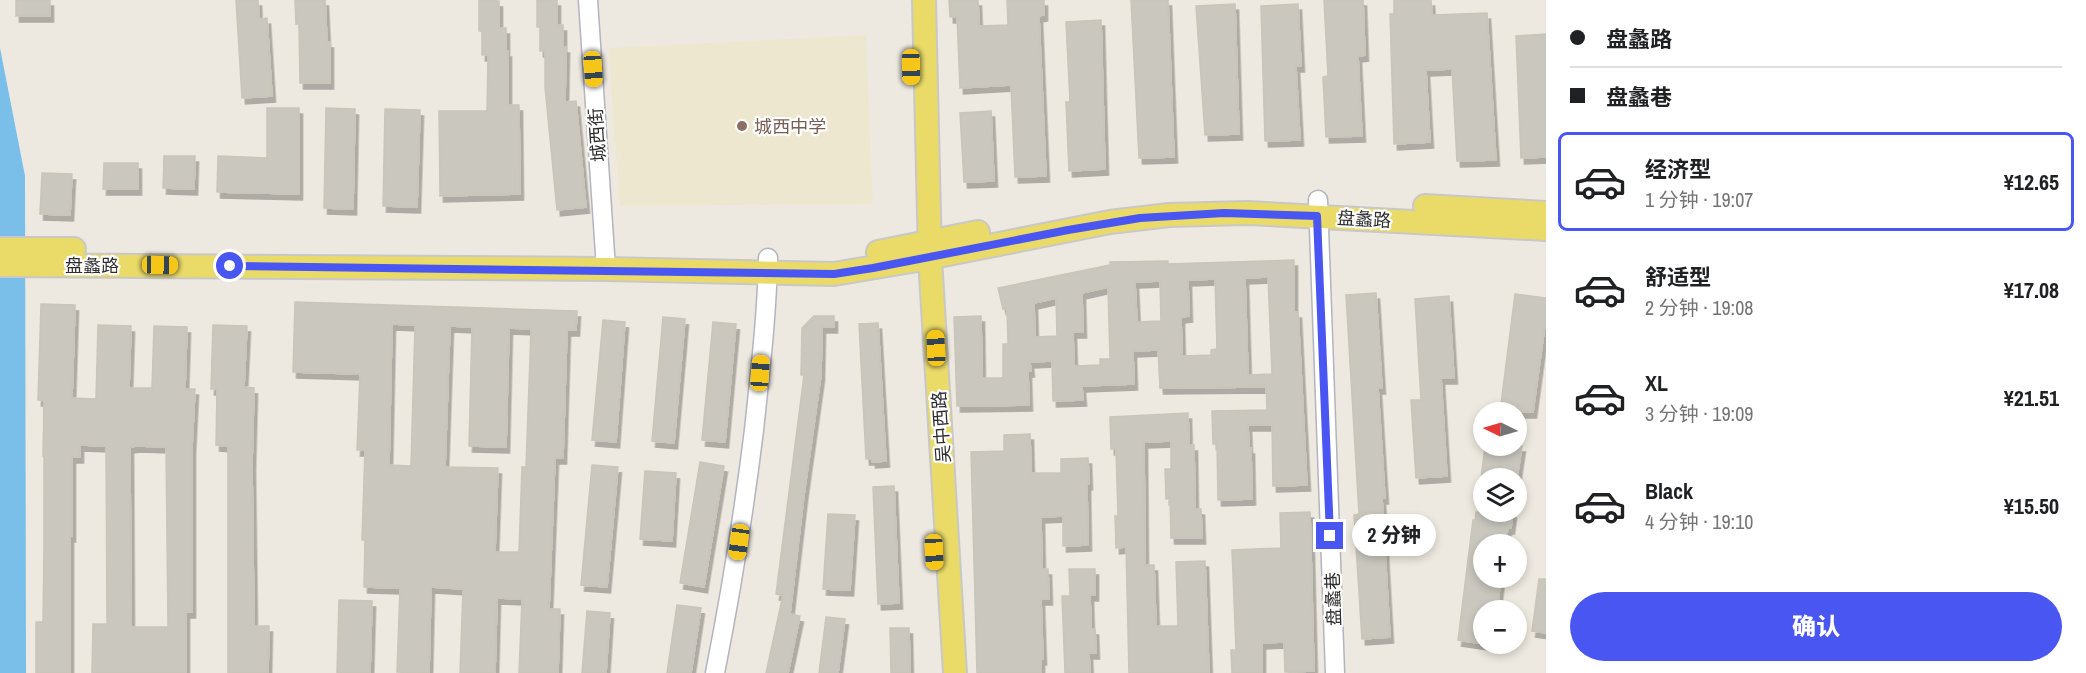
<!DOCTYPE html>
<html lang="zh">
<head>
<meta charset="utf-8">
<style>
  body { margin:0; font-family:"Archivo Narrow","Noto Sans SC",sans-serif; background:#f2f2f2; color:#202124; height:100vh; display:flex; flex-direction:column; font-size:22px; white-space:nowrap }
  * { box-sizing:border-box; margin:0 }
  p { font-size:20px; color:#757577 }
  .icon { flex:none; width:33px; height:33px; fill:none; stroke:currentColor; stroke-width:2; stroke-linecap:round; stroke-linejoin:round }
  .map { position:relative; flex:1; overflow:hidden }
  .panel { display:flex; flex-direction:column; background:#fff; width:540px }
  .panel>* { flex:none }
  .banner { display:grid; align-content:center; height:132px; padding:0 24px; background:#fff }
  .needle { width:39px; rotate:275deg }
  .tools { position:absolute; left:1473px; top:402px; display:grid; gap:12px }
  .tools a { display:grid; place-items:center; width:54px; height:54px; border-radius:50%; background:#fff; box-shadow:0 3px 9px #0003; font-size:30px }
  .end { position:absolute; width:27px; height:27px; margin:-14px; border:8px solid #4956f1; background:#fff; box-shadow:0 0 0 3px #fff }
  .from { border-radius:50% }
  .bubble { position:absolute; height:42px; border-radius:21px; background:#fff; box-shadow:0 3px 9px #0003; font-size:20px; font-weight:800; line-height:42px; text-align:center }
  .car { position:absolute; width:18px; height:36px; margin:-18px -9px; border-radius:8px; box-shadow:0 0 4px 2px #0007; background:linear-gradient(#f5c518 24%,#345 0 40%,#f5c518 0 76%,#345 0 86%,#f5c518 0) }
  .banner b { display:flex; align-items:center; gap:21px; height:57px; font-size:22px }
  .banner b+b { border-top:2px solid #e0e0e0 }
  .banner i { width:15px; height:15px; background:#202124 }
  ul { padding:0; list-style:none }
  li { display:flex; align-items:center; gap:18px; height:99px; margin:0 12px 9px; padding:0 12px; border:3px solid transparent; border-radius:9px }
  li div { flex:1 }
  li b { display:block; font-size:22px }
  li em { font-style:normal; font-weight:800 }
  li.current { border-color:#4956f1 }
  li>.icon { width:54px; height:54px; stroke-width:1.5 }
  .primary-button { display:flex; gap:12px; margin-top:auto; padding:12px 24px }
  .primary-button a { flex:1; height:69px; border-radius:36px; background:#4956f1; color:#fff; font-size:24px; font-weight:800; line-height:69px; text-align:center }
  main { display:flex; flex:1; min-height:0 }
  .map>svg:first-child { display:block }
  .education { fill:#eee7d0 }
  .water { fill:#79bfe9 }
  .building { fill:#c9c7be; stroke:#c9c5b9; stroke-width:1.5; fill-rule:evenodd; filter:url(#shadow) }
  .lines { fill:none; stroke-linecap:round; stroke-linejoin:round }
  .minor-casing { stroke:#b3b4bf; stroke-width:21 }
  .major-casing { stroke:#c8c8c8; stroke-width:26 }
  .minor { stroke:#fff; stroke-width:18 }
  .major { stroke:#eada68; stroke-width:22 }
  .route { stroke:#4956f1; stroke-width:8 }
  .education-dot { fill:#8d6e63; stroke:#fff; stroke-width:2 }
  .labels { text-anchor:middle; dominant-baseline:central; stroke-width:4.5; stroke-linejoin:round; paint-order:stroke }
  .education-label { font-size:18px; fill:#785e54; stroke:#fff; text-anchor:start }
  .street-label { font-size:18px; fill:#2d2d2d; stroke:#fff }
</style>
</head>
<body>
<main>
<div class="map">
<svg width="1546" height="673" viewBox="0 0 1546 673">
  <defs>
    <filter id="shadow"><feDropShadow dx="3.5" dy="6" stdDeviation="0" flood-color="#0004"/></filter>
  </defs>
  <rect width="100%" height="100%" fill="#ede9e0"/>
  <path class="education" d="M 866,35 L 873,204 L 620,206 L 608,48 Z"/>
  <path class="water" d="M 0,48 L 25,176 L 26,673 L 0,673 Z"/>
  <path class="building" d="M 16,0 L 50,0 L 50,16 L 16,16 Z
    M 236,0 L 258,0 L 259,19 L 267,18 L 272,96 L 242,98 Z
    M 295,0 L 325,0 L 327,42 L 330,42 L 330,83 L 300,83 L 299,24 L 296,24 Z
    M 479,0 L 499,1 L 499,28 L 506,28 L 506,51 L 508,51 L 508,105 L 519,105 L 520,194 L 440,196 L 439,111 L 487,111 L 488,55 L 482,55 L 482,31 L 479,31 Z
    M 537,0 L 557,0 L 557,25 L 563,25 L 563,47 L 566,47 L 565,102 L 576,101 L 586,207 L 557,210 L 545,87 L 545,51 L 540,51 L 540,27 L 537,27 Z
    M 949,0 L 978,0 L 979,26 L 1008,25 L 1007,0 L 1044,0 L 1044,15 L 1039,16 L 1046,176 L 1015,177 L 1011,85 L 960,88 L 957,17 L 950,17 Z
    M 1131,0 L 1168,0 L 1174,157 L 1139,158 Z
    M 1324,0 L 1363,0 L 1365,55 L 1358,56 L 1362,136 L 1326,137 L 1323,77 L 1328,76 Z
    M 1394,0 L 1431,0 L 1432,15 L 1487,13 L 1496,160 L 1457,161 L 1452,69 L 1426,70 L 1430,142 L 1394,144 L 1390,14 L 1394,14 Z
    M 1235,4 L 1239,134 L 1205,135 L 1196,6 Z
    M 1298,4 L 1301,66 L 1296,66 L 1300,140 L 1265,141 L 1261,6 Z
    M 1101,20 L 1105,169 L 1069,171 L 1066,102 L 1070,102 L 1066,22 Z
    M 1546,34 L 1546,157 L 1521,158 L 1516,36 Z
    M 267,108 L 299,108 L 299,194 L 217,192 L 218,156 L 267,158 Z
    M 326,108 L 355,109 L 353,209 L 324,208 Z
    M 385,109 L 420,110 L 417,207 L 383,206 Z
    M 991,111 L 994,181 L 964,182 L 960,113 Z
    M 164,156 L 195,156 L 194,189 L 163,188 Z
    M 104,163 L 138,163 L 138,189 L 103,189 Z
    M 42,173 L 72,174 L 70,215 L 40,214 Z
    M 1294,260 L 1294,312 L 1298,312 L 1307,485 L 1273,486 L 1272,425 L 1248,425 L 1249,448 L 1251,448 L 1252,499 L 1218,500 L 1217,444 L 1213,444 L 1212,411 L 1267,410 L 1266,387 L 1160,388 L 1158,350 L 1133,351 L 1134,384 L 1082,386 L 1083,400 L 1053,401 L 1052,361 L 1030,362 L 1031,371 L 1028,371 L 1029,405 L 957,406 L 954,317 L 981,316 L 982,378 L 1003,378 L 1003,344 L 1008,344 L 1007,308 L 1003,309 L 998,288 L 1110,265 L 1110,262 L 1168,261 L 1168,264 ZM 1268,277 L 1272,374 L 1248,375 L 1245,278 ZM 1215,279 L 1217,349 L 1211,350 L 1211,355 L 1182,356 L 1181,317 L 1189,316 L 1188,280 ZM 1160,281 L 1161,321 L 1137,322 L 1135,282 ZM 1108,287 L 1110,359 L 1100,359 L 1100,365 L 1074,366 L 1073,332 L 1083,332 L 1082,293 ZM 1056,298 L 1057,336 L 1035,337 L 1034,303 Z
    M 1376,293 L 1382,388 L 1378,388 L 1385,498 L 1382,498 L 1390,637 L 1362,639 L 1354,515 L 1359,514 L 1346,295 Z
    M 1515,294 L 1546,298 L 1546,317 L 1533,412 L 1500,412 Z
    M 1449,296 L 1454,378 L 1441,378 L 1447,476 L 1416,478 L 1411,400 L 1421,400 L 1415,299 Z
    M 295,302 L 577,311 L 576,330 L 567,330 L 563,458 L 555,458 L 549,609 L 560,609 L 558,673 L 519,673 L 522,599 L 497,598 L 495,673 L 460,673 L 463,589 L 431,587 L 429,673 L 397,672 L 400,588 L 364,587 L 365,540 L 362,540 L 365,450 L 357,450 L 360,374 L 293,372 ZM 392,324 L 415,325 L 411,466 L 389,465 ZM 450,326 L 472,327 L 469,446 L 506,447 L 509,328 L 531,329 L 526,467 L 522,467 L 519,552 L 495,552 L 498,468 L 445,467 Z
    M 41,304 L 75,305 L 72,398 L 96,399 L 98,325 L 131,326 L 129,388 L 152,388 L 154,326 L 187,327 L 185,389 L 195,389 L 192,448 L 192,612 L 186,612 L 186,673 L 92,673 L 93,624 L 107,624 L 106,446 L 80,445 L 80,457 L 72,457 L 72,536 L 70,536 L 70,673 L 36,673 L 36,622 L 43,622 L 44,549 L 44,456 L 43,456 L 44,400 L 38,400 ZM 137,446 L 166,447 L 168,627 L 131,627 L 130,447 Z
    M 814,316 L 834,316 L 834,327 L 822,327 L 821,375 L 804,495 L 790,614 L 800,616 L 788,673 L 766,673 L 783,595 L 776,594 L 804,375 L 801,375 L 802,328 Z
    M 663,317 L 685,319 L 674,443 L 652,441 Z
    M 603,320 L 625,322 L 616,442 L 592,440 Z
    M 713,322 L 736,324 L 725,442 L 702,440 Z
    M 878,323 L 886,461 L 872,462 L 872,459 L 866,459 L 859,324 Z
    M 213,325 L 247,326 L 244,387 L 254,388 L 252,465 L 254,626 L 269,626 L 268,673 L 228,673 L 228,446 L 216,445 L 217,389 L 211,389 Z
    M 1188,413 L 1189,445 L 1194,445 L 1195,509 L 1201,509 L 1202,538 L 1171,538 L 1170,498 L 1166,499 L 1165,469 L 1171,469 L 1171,441 L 1144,442 L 1145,565 L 1154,565 L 1156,626 L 1178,626 L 1176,562 L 1205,561 L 1209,673 L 1129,673 L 1126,547 L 1116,548 L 1115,516 L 1118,516 L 1116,449 L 1111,449 L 1110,417 Z
    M 1030,434 L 1031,473 L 1061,473 L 1061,459 L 1088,458 L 1089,484 L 1087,484 L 1088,545 L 1063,546 L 1063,516 L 1041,517 L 1042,569 L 1048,569 L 1049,599 L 1041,599 L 1043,659 L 1041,659 L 1041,673 L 977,673 L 971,452 L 1004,451 L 1004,435 Z
    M 1485,446 L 1522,446 L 1517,478 L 1481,478 Z
    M 700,462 L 724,466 L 704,587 L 680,583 Z
    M 592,465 L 618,467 L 607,587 L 581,585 Z
    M 645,471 L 676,473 L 672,541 L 640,539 Z
    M 894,486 L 899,603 L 878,604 L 873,487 Z
    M 1310,512 L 1314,671 L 1285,672 L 1284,642 L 1262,643 L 1262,673 L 1232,673 L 1231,650 L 1236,650 L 1232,550 L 1281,548 L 1280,513 Z
    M 1476,512 L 1513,512 L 1511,528 L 1508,528 L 1505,544 L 1484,544 L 1484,578 L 1501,578 L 1497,610 L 1484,610 L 1484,644 L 1458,640 L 1473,520 L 1475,520 Z
    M 828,514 L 855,515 L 850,590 L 823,589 Z
    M 1069,569 L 1095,569 L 1095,595 L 1090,595 L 1091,629 L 1095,629 L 1096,653 L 1089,653 L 1090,673 L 1065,673 L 1062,596 L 1070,596 Z
    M 1539,579 L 1546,579 L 1546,633 L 1532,631 Z
    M 339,600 L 372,601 L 370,673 L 337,673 Z
    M 677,605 L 701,608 L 691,673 L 667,673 Z
    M 587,611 L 610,613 L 606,673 L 582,673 Z
    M 826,617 L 845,619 L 838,673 L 819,673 Z
    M 890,628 L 909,628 L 910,673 L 891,673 Z"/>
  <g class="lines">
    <defs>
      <path id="minor" d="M 588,0 L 606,269
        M 1318,200 L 1335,673
        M 715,673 C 731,592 744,512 754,430 C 760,373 767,315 768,258"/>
      <path id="major" d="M 924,0 L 930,258 L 955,673
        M 1425,206 L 1546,213
        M 0,249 L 74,249
        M 878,252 L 978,232
        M 0,265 L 606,269 L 834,274 L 923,259 L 1110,222 L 1169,215 L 1248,213 L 1546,229"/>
    </defs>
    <use href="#minor" class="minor-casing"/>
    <use href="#major" class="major-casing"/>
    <use href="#minor" class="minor"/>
    <use href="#major" class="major"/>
  </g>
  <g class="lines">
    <path class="route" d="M 230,266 L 834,274 L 873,268 L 1068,230 L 1140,218 L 1224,213 L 1317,216 L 1330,536"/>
  </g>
  <circle class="education-dot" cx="742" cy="126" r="6"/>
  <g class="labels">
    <g class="education-label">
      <text x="754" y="126">城西中学</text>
    </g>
    <g class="street-label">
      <text transform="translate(597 135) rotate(-94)">城西街</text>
      <text transform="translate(1364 219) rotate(3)">盘蠡路</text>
      <text x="92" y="265">盘蠡路</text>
      <text transform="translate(941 427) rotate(-94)">吴中西路</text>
      <text transform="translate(1333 599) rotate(-92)">盘蠡巷</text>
    </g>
  </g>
</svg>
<div class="tools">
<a><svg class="needle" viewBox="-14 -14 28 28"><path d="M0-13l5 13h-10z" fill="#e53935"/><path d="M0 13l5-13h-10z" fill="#757577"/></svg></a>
<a><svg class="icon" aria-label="layers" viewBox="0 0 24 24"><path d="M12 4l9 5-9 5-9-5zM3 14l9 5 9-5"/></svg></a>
<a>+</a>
<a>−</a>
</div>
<i class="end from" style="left:230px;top:266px"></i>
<i class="end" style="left:1330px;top:536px"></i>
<div class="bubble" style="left:1352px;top:514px;width:84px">2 分钟</div>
<i class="car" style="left:911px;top:67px;rotate:179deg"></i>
<i class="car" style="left:593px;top:69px;rotate:176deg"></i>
<i class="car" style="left:160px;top:265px;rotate:91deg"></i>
<i class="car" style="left:936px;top:348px;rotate:357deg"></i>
<i class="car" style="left:760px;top:373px;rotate:4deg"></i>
<i class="car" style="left:739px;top:542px;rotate:188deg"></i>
<i class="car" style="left:934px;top:552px;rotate:177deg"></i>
</div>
<section class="panel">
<div class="banner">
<b><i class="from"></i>盘蠡路</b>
<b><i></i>盘蠡巷</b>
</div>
<ul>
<li class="current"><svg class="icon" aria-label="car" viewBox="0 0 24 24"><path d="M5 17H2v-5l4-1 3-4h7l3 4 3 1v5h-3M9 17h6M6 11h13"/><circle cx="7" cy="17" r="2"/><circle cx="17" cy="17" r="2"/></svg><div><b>经济型</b><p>1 分钟 · 19:07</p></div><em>¥12.65</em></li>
<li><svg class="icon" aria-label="car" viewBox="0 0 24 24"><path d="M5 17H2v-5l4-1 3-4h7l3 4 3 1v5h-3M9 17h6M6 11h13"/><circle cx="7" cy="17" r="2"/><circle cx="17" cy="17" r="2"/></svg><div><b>舒适型</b><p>2 分钟 · 19:08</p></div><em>¥17.08</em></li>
<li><svg class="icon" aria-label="car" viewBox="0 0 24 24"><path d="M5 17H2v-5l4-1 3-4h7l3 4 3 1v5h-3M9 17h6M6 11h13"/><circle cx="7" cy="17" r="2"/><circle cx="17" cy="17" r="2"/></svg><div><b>XL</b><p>3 分钟 · 19:09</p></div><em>¥21.51</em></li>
<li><svg class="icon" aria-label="car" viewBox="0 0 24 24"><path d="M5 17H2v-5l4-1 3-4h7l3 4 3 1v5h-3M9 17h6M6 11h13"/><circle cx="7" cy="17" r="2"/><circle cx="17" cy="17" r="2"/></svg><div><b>Black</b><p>4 分钟 · 19:10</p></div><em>¥15.50</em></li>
</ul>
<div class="primary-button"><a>确认</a></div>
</section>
</main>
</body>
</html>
